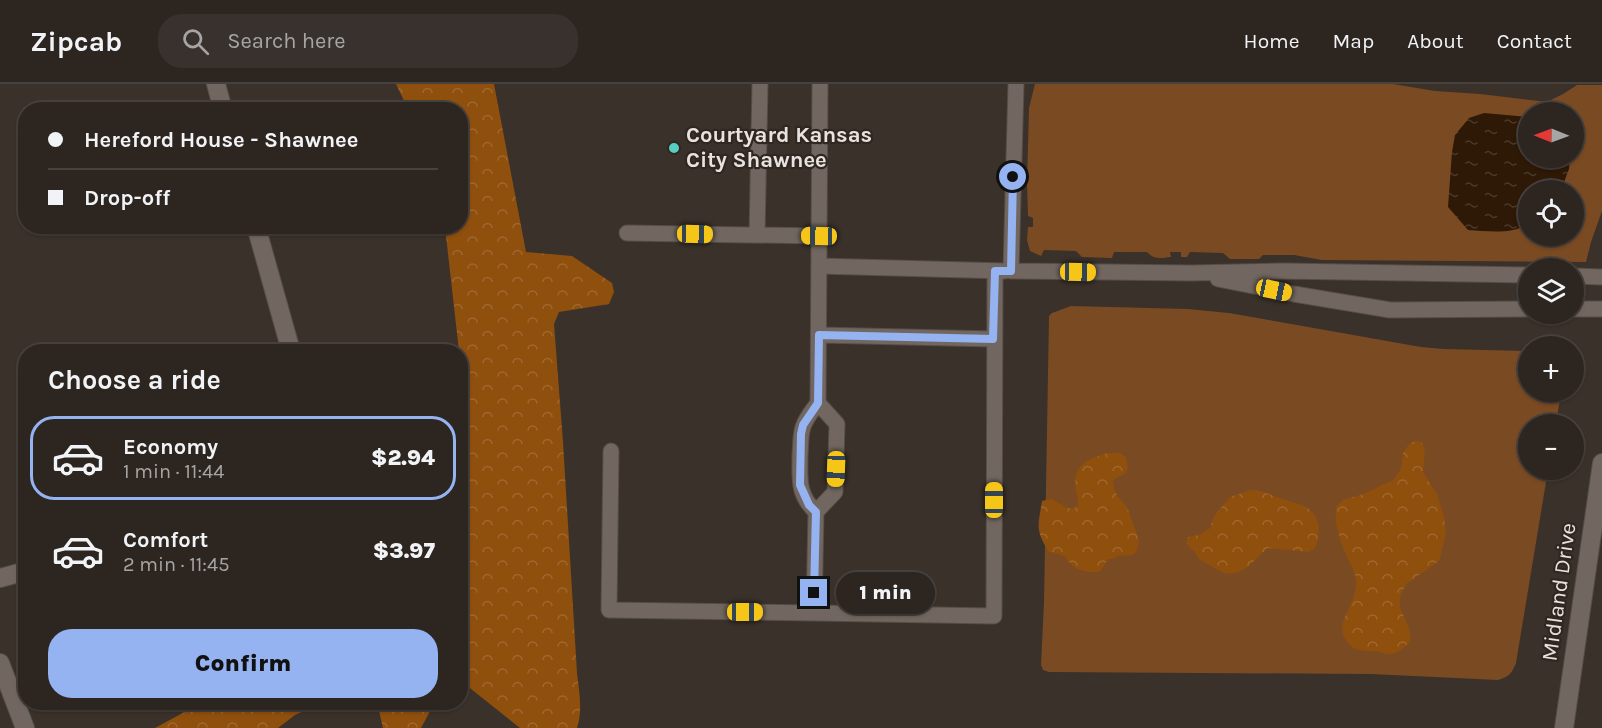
<!DOCTYPE html>
<html lang="en">
<head>
<meta charset="utf-8">
<style>
  body { margin:0; font-family:Karla,sans-serif; background:#38312d; color:#f1f3f6; height:100vh; display:flex; flex-direction:column; font-size:22px; white-space:nowrap }
  * { box-sizing:border-box; margin:0 }
  p { font-size:20px; color:#a6a5a5 }
  .icon { flex:none; width:33px; height:33px; fill:none; stroke:currentColor; stroke-width:2; stroke-linecap:round; stroke-linejoin:round }
  .map { position:relative; flex:1; overflow:hidden }
  .side { position:absolute; left:18px; top:260px; width:450px; height:366px; display:flex; flex-direction:column; background:#2c2520; border-radius:24px; box-shadow:0 2px 4px #0004,0 0 0 2px #48423e }
  .side>* { flex:none }
  .top-card { position:absolute; left:18px; top:18px; width:450px; height:132px; border-radius:24px; box-shadow:0 2px 4px #0004,0 0 0 2px #48423e; display:grid; align-content:center; height:132px; padding:0 30px; background:#2c2520 }
  .needle { width:39px; rotate:271deg }
  .buttons { position:absolute; left:1518px; top:18px; display:grid; gap:12px }
  .buttons a { display:grid; place-items:center; width:66px; height:66px; border-radius:50%; background:#2c2520; box-shadow:0 2px 4px #0004,0 0 0 2px #48423e; font-size:30px }
  .end { position:absolute; width:27px; height:27px; margin:-14px; border:8px solid #95b2f1; background:#111; box-shadow:0 0 0 3px #111 }
  .from { border-radius:50% }
  .bubble { position:absolute; height:42px; border-radius:21px; background:#2c2520; box-shadow:0 2px 4px #0004,0 0 0 2px #48423e; font-size:20px; font-weight:800; line-height:42px; text-align:center }
  .car { position:absolute; width:18px; height:36px; margin:-18px -9px; border-radius:8px; box-shadow:0 0 4px 2px #0007; background:linear-gradient(#f5c518 24%,#345 0 40%,#f5c518 0 76%,#345 0 86%,#f5c518 0) }
  .top-card b { display:flex; align-items:center; gap:21px; height:57px; font-size:22px }
  .top-card b+b { border-top:2px solid #48423e }
  .top-card i { width:15px; height:15px; background:#f1f3f6 }
  ul { padding:0; list-style:none }
  li { display:flex; align-items:center; gap:18px; height:84px; margin:0 12px 9px; padding:0 18px; border:3px solid transparent; border-radius:24px }
  li div { flex:1 }
  li b { display:block; font-size:22px }
  li em { font-style:normal; font-weight:800 }
  li.on { border-color:#95b2f1 }
  li>.icon { width:54px; height:54px; stroke-width:1.5 }
  h2 { padding:0 30px; font-size:27px; line-height:72px }
  .action { display:flex; gap:12px; margin-top:auto; padding:12px 30px }
  .action a { flex:1; height:69px; border-radius:24px; background:#95b2f1; color:#111; font-size:24px; font-weight:800; line-height:69px; text-align:center }
  header { display:flex; align-items:center; gap:36px; box-sizing:border-box; height:84px; padding:0 30px; background:#2c2520; border-bottom:2px solid #48423e }
  header strong { font-size:28px }
  nav { display:flex; gap:33px; margin-inline-start:auto; font-size:21px }
  .search { width:420px; height:54px; background:#38312d; display:flex; align-items:center; gap:15px; box-sizing:border-box; padding:0 21px; border-radius:24px; color:#a6a5a5; font-size:22px }
  .map>svg:first-child { display:block }
  .green { fill:#7a4a22; fill-rule:evenodd }
  .forest { fill:url(#forest-crowns) }
  .water { fill:url(#water-ripples) }
  .lines { fill:none; stroke-linecap:round; stroke-linejoin:round }
  .lane-casing { stroke:#554e48; stroke-width:17 }
  .street-casing { stroke:#554e48; stroke-width:20 }
  .secondary-casing { stroke:#554e48; stroke-width:20 }
  .lane { stroke:#726760; stroke-width:15 }
  .street { stroke:#726760; stroke-width:18 }
  .secondary { stroke:#726760; stroke-width:18 }
  .route { stroke:#95b2f1; stroke-width:8 }
  .poi-dot { fill:#57cec2; stroke:#302721; stroke-width:2 }
  .labels { text-anchor:middle; dominant-baseline:central; stroke-width:4.5; stroke-linejoin:round; paint-order:stroke }
  .poi-label { font-size:22px; font-weight:bold; fill:#e9e3df; stroke:#302721; text-anchor:start }
  .street-label { font-size:22px; fill:#e9e3df; stroke:#302721 }
</style>
</head>
<body>
<header>
<strong>Zipcab</strong>
<div class="search"><svg class="icon" aria-label="search" viewBox="0 0 24 24"><circle cx="10" cy="10" r="6"/><path d="M15 15l6 6"/></svg>Search here</div>
<nav><a>Home</a><a>Map</a><a>About</a><a>Contact</a></nav>
</header>
<div class="map">
<svg width="1602" height="644" viewBox="0 0 1602 644">
  <defs>
    <pattern id="forest-crowns" width="20" height="18" patternUnits="userSpaceOnUse" patternTransform="scale(1.5)"><rect width="20" height="18" fill="#8f4f0d"/><path d="M2 6a3 3 0 1 1 6 0M12 15a3 3 0 1 1 6 0" fill="none" stroke="#9f6830"/></pattern>
    <pattern id="water-ripples" width="26" height="14" patternUnits="userSpaceOnUse" patternTransform="scale(1.5)"><rect width="26" height="14" fill="#2e1806"/><path d="M2 4q2-2 4 0t4 0M15 11q2-2 4 0t4 0" fill="none" stroke="#4c392a"/></pattern>
  </defs>
  <rect width="100%" height="100%" fill="#3a312a"/>
  <path class="green" d="M 1035,0 L 1393,0 L 1435,7 L 1480,10 L 1547,18 L 1563,10 L 1577,1 L 1602,1 L 1602,127 L 1591,158 L 1586,178 L 1322,176 L 1294,171 L 1263,171 L 1259,175 L 1230,175 L 1223,169 L 1190,168 L 1187,173 L 1181,173 L 1181,168 L 1170,168 L 1171,173 C 1161,174 1154,176 1147,168 L 1114,168 L 1112,174 L 1082,173 L 1076,167 L 1044,166 L 1041,172 L 1030,167 L 1027,156 L 1028,143 L 1033,143 L 1033,134 L 1028,132 L 1027,99 L 1029,24 ZM 1528,28 L 1574,28 L 1574,74 L 1528,74 ZM 1528,106 L 1574,106 L 1574,152 L 1528,152 Z
    M 1071,222 L 1188,225 L 1229,229 L 1421,263 L 1444,265 L 1528,267 L 1528,308 L 1561,308 L 1556,340 L 1528,340 L 1528,386 L 1548,386 L 1516,579 C 1512,589 1509,593 1498,596 L 1371,590 L 1049,588 L 1043,586 L 1041,581 L 1044,518 L 1049,232 L 1052,229 Z"/>
  <path class="forest" d="M 396,0 L 494,0 L 526,168 L 572,172 L 612,199 L 614,208 L 609,220 L 559,228 L 554,240 L 563,358 L 577,589 C 579,607 583,626 577,644 L 520,644 L 461,597 L 460,356 L 467,347 L 461,285 L 460,267 L 459,267 L 445,143 L 460,142 L 460,26 L 408,25 Z
    M 1416,357 L 1422,359 L 1425,366 L 1423,388 L 1437,410 L 1444,432 L 1446,450 L 1439,477 L 1406,500 L 1400,513 L 1400,523 L 1410,547 L 1410,558 C 1402,565 1397,571 1386,570 C 1381,569 1378,566 1373,567 C 1363,567 1355,567 1348,559 C 1331,539 1358,520 1356,498 C 1356,491 1352,483 1349,477 C 1341,459 1334,443 1336,423 L 1343,416 L 1363,410 L 1393,396 L 1401,385 L 1403,369 L 1410,359 Z
    M 1107,369 L 1120,369 L 1126,373 L 1128,383 L 1126,389 L 1113,396 C 1114,410 1118,412 1126,422 C 1130,427 1130,434 1133,440 C 1138,453 1143,460 1133,471 L 1118,472 L 1113,475 L 1108,475 L 1104,482 L 1099,488 C 1085,489 1071,485 1065,472 L 1049,468 C 1035,446 1038,442 1042,417 L 1051,415 C 1061,418 1068,429 1078,422 C 1079,417 1077,413 1076,407 C 1072,381 1086,376 1107,369 Z
    M 1251,406 L 1257,406 L 1307,423 L 1315,431 L 1319,443 L 1318,456 L 1315,464 L 1309,468 L 1268,464 C 1256,474 1242,494 1224,489 C 1220,487 1215,484 1211,482 C 1203,477 1197,476 1195,467 L 1191,465 L 1186,459 L 1188,453 L 1199,451 L 1210,444 L 1214,432 L 1230,413 Z
    M 203,618 L 324,618 L 295,631 L 278,644 L 155,644 Z
    M 377,618 L 435,618 L 421,644 L 383,644 Z"/>
  <path class="water" d="M 1484,29 L 1528,33 L 1528,74 L 1570,74 L 1569,85 L 1561,106 L 1528,106 L 1528,140 C 1511,151 1487,147 1468,146 L 1448,123 L 1452,68 L 1455,51 L 1469,34 Z"/>
  <g class="lines">
    <defs>
      <path id="lane" d="M 820,0 L 818,319 L 837,340 L 835,408 L 816,428 L 814,529 L 994,532 L 995,187
        M 1016,0 L 1011,187 L 1192,189 L 1283,187 L 1528,191
        M 627,149 L 819,152
        M 757,151 L 760,0
        M 819,182 L 1005,187
        M 1574,192 L 1602,193
        M 1218,195 L 1294,210 L 1390,226 L 1528,225
        M 1574,225 L 1602,225
        M 819,251 L 993,255
        M 611,367 L 609,526 L 814,529
        M 816,428 C 797,410 800,395 800,371 C 801,362 800,352 803,343 C 806,334 812,327 818,319"/>
      <path id="street" d="M 216,0 L 223,26
        M 256,142 L 291,267
        M 0,494 L 26,487
        M 0,579 L 25,644"/>
      <path id="secondary" d="M 1564,644 L 1602,379"/>
    </defs>
    <use href="#lane" class="lane-casing"/>
    <use href="#street" class="street-casing"/>
    <use href="#secondary" class="secondary-casing"/>
    <use href="#lane" class="lane"/>
    <use href="#street" class="street"/>
    <use href="#secondary" class="secondary"/>
  </g>
  <g class="lines">
    <path class="route" d="M 814,509 L 816,428 L 809,421 L 800,401 L 801,350 L 803,341 L 818,319 L 819,251 L 993,255 L 995,187 L 1011,187 L 1013,93"/>
  </g>
  <circle class="poi-dot" cx="674" cy="64" r="6"/>
  <g class="labels">
    <g class="poi-label">
      <text x="686" y="51">Courtyard Kansas<tspan x="686" dy="25">City Shawnee</tspan></text>
    </g>
    <g class="street-label">
      <text transform="translate(1559 508) rotate(-82)">Midland Drive</text>
    </g>
  </g>
</svg>
<div class="buttons">
<a><svg class="needle" viewBox="-14 -14 28 28"><path d="M0-13l5 13h-10z" fill="#e53935"/><path d="M0 13l5-13h-10z" fill="#a6a5a5"/></svg></a>
<a><svg class="icon" aria-label="locate" viewBox="0 0 24 24"><circle cx="12" cy="12" r="6"/><path d="M12 2v4M12 18v4M2 12h4M18 12h4"/></svg></a>
<a><svg class="icon" aria-label="layers" viewBox="0 0 24 24"><path d="M12 4l9 5-9 5-9-5zM3 14l9 5 9-5"/></svg></a>
<a>+</a>
<a>−</a>
</div>
<i class="end from" style="left:1013px;top:93px"></i>
<i class="end" style="left:814px;top:509px"></i>
<div class="bubble" style="left:836px;top:488px;width:99px">1 min</div>
<i class="car" style="left:695px;top:150px;rotate:91deg"></i>
<i class="car" style="left:819px;top:152px;rotate:271deg"></i>
<i class="car" style="left:1078px;top:188px;rotate:91deg"></i>
<i class="car" style="left:1274px;top:206px;rotate:102deg"></i>
<i class="car" style="left:836px;top:385px;rotate:182deg"></i>
<i class="car" style="left:994px;top:416px;rotate:0deg"></i>
<i class="car" style="left:745px;top:528px;rotate:90deg"></i>
<div class="top-card">
<b><i class="from"></i>Hereford House - Shawnee</b>
<b><i></i>Drop-off</b>
</div>
<section class="side">
<h2>Choose a ride</h2>
<ul>
<li class="on"><svg class="icon" aria-label="car" viewBox="0 0 24 24"><path d="M5 17H2v-5l4-1 3-4h7l3 4 3 1v5h-3M9 17h6M6 11h13"/><circle cx="7" cy="17" r="2"/><circle cx="17" cy="17" r="2"/></svg><div><b>Economy</b><p>1 min · 11:44</p></div><em>$2.94</em></li>
<li><svg class="icon" aria-label="car" viewBox="0 0 24 24"><path d="M5 17H2v-5l4-1 3-4h7l3 4 3 1v5h-3M9 17h6M6 11h13"/><circle cx="7" cy="17" r="2"/><circle cx="17" cy="17" r="2"/></svg><div><b>Comfort</b><p>2 min · 11:45</p></div><em>$3.97</em></li>
</ul>
<div class="action"><a>Confirm</a></div>
</section>
</div>
</body>
</html>
